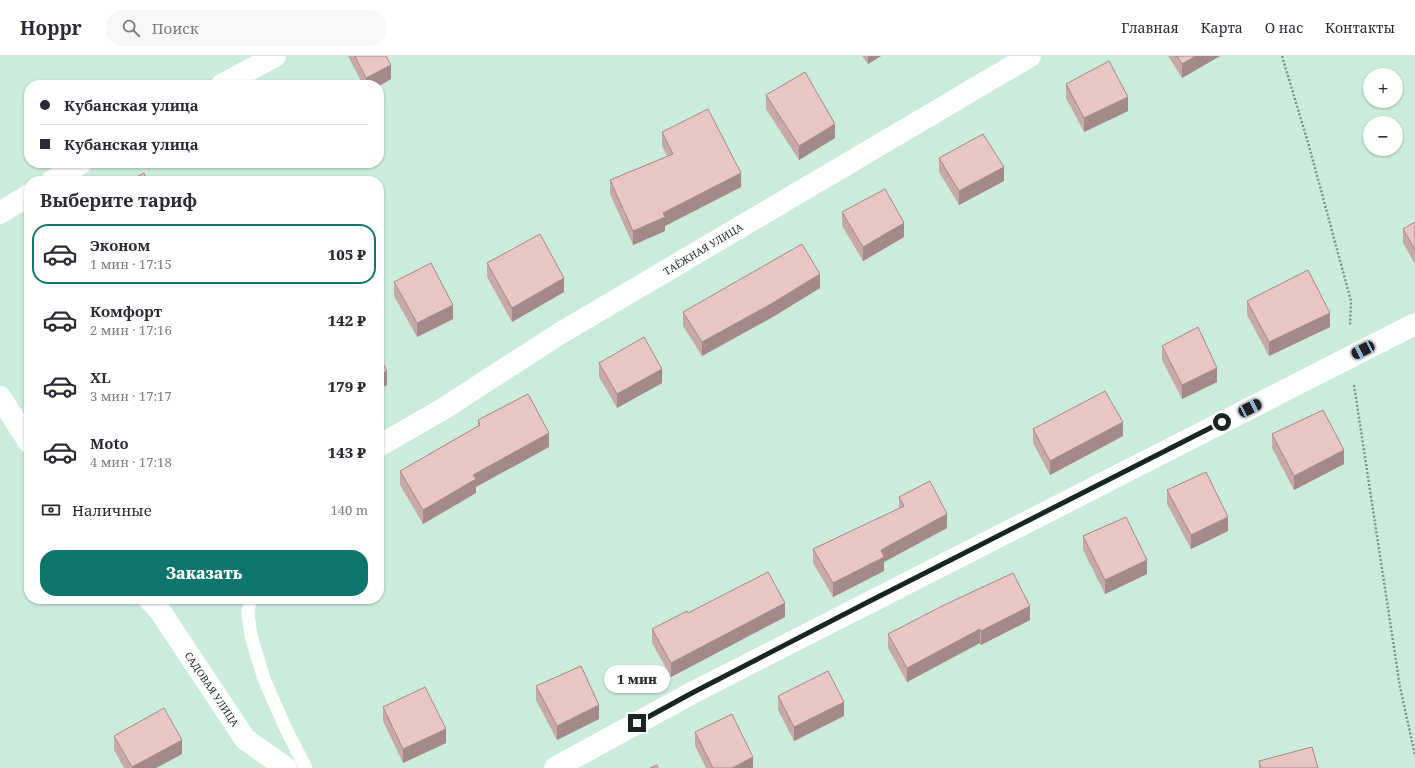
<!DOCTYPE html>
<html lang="ru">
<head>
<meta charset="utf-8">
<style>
  body { margin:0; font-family:"Noto Serif",serif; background:#f7f7f7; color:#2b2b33; height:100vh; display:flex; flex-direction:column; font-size:15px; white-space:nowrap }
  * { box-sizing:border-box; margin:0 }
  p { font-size:13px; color:#7c7c81 }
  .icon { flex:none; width:22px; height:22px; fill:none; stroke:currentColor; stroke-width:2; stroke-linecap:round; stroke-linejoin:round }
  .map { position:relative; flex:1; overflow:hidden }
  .panel { position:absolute; left:24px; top:120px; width:360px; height:428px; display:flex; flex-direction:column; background:#fff; border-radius:16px; box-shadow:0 1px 3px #0004 }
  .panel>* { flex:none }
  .hud { position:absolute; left:24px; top:24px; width:360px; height:88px; border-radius:16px; box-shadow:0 1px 3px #0004; display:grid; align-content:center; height:88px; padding:0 16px; background:#fff }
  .buttons { position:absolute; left:1363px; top:12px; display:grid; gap:8px }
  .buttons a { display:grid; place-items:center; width:40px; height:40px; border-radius:50%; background:#fff; box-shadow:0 1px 3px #0004; font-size:20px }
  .end { position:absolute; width:18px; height:18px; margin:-9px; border:5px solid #192620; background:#fff; box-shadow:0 0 0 2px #fff }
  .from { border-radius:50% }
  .bubble { position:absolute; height:28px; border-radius:14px; background:#fff; box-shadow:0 1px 3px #0004; font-size:13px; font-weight:800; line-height:28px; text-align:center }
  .car { position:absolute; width:12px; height:24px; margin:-12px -6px; border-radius:5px; box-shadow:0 0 3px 1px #0007; background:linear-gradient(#222 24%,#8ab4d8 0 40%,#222 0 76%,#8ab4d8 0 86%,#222 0) }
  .hud b { display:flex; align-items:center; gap:14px; height:38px; font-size:15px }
  .hud b+b { border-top:1px solid #e1e1e2 }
  .hud i { width:10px; height:10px; background:#2b2b33 }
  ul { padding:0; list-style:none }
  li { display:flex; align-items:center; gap:12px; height:60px; margin:0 8px 6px; padding:0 8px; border:2px solid transparent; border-radius:16px }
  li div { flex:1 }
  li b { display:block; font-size:15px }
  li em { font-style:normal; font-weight:800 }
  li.current { border-color:#0f766e }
  li>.icon { width:36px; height:36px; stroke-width:1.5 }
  h2 { padding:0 16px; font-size:18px; line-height:48px }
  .pay { display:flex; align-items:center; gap:10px; height:44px; padding:0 16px; font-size:15px }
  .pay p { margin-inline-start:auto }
  .cta { display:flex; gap:8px; margin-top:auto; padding:8px 16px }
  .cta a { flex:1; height:46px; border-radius:16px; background:#0f766e; color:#fff; font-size:16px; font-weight:800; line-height:46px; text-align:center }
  header { display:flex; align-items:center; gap:24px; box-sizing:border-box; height:56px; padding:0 20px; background:#fff; border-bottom:1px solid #e1e1e2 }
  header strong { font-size:19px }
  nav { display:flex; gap:22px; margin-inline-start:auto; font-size:14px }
  .search { width:280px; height:36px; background:#f7f7f7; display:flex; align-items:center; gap:10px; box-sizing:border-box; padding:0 14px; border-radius:16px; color:#7c7c81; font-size:15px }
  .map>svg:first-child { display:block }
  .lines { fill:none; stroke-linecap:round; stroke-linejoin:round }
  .path { stroke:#7c9489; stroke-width:2.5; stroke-dasharray:2 2; stroke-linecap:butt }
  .service { stroke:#fff; stroke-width:13 }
  .minor { stroke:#fff; stroke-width:22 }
  .wall { fill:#c8a9a9 }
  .shaded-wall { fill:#a38a89 }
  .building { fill:#e9c5c4; stroke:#a38a89 }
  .route { stroke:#192620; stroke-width:5 }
  .labels { text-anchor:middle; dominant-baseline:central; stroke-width:3; stroke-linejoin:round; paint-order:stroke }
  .street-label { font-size:10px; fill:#192620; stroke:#fff }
</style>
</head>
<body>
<header>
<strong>Hoppr</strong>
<div class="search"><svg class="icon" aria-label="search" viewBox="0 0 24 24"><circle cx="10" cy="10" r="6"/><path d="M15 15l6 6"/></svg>Поиск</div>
<nav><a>Главная</a><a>Карта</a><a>О нас</a><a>Контакты</a></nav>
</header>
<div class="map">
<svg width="1415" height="712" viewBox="0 0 1415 712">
  <rect width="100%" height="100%" fill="#cbecdc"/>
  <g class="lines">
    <path class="path" d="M 1282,0 L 1309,90 L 1351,245 L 1350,270
      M 1354,329 L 1400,631 L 1415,699"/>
    <path class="service" d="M 250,543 L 248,557 L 251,580 L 264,623 L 286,673 L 306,712"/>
    <path class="minor" d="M 222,29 L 275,0
      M 52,125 L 81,107
      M 0,157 L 29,139
      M 0,341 L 29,386
      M 379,390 L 443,353 L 559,278 L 1030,0
      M 149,543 L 160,555 L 245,683 L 286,712
      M 555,712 L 692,637 L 1415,268"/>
  </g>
  <path class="wall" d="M 348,0 L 386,0 L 391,23 L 379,30 L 379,29 L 363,29 Z
    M 862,0 L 881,0 L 868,8 Z
    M 1168,0 L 1220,0 L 1182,22 Z
    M 1066,28 L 1128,55 L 1084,76 L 1066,42 Z
    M 766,39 L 835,82 L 799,104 L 766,53 Z
    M 662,76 L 741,131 L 665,170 L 665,175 L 633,189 L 610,138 L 610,124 L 667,100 L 662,90 Z
    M 939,102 L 1004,125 L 959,149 L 939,116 Z
    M 842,156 L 904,181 L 863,205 L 842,170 Z
    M 1415,166 L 1415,208 L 1403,187 L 1403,173 Z
    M 487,207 L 564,236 L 512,266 L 487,221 Z
    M 394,226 L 453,263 L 417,281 L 394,240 Z
    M 820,232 L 771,262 L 702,300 L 683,270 L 683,256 Z
    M 1247,245 L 1330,271 L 1269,300 L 1247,259 Z
    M 1162,290 L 1217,326 L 1182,343 L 1162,304 Z
    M 599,307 L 662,327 L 617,352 L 599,321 Z
    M 478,364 L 549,391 L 476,431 L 476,437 L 423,468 L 400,429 L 400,415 L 478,370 Z
    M 1033,373 L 1123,380 L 1050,419 L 1033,387 Z
    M 1272,378 L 1344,408 L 1294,434 L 1272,392 Z
    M 1167,434 L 1228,475 L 1191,493 L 1167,448 Z
    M 899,441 L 947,472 L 884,506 L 884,515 L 833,541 L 813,507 L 813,493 L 899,453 Z
    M 1083,480 L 1147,518 L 1105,538 L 1083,494 Z
    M 785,561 L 671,621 L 652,587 L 652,573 Z
    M 1030,564 L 981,589 L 980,587 L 907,626 L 888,592 L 888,578 Z
    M 536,630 L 599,663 L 557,684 L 536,644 Z
    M 778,640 L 844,660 L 794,685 L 778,654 Z
    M 383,651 L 446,687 L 403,707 L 383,665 Z
    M 695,676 L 753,712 L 706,712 L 695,690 Z
    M 114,680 L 182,698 L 156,712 L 124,712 L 114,694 Z
    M 1259,705 L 1318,712 L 1259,712 Z"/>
  <path class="shaded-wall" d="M 868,0 L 881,0 L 868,8 Z
    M 1196,0 L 1220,0 L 1182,22 L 1182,8 Z
    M 391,9 L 391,23 L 379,30 L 379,29 L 366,29 L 366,22 Z
    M 1128,41 L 1128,55 L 1084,76 L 1084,62 Z
    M 835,68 L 835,82 L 799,104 L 799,90 Z
    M 1004,111 L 1004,125 L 959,149 L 959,135 Z
    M 741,117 L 741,131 L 665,170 L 665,175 L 633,189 L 633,175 L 663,157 Z
    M 904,167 L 904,181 L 863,205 L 863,191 Z
    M 820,218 L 820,232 L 771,262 L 702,300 L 702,286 Z
    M 564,222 L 564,236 L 512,266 L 512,252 Z
    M 453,249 L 453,263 L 417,281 L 417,267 Z
    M 1330,257 L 1330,271 L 1269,300 L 1269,286 Z
    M 1217,312 L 1217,326 L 1182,343 L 1182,329 Z
    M 662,313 L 662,327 L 617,352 L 617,338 Z
    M 387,315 L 387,329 L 379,333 L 379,319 Z
    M 1123,366 L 1123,380 L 1050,419 L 1050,405 Z
    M 549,377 L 549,391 L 476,431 L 476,437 L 423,468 L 423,454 L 473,419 Z
    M 1344,394 L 1344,408 L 1294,434 L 1294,420 Z
    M 947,458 L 947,472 L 884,506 L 884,515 L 833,541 L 833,527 L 881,494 Z
    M 1228,461 L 1228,475 L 1191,493 L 1191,479 Z
    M 1147,504 L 1147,518 L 1105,538 L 1105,524 Z
    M 785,547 L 785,561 L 671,621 L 671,607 Z
    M 1030,550 L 1030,564 L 981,589 L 981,575 Z
    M 980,573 L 980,587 L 907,626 L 907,612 Z
    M 844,646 L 844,660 L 794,685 L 794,671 Z
    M 599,649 L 599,663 L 557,684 L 557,670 Z
    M 446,673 L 446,687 L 403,707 L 403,693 Z
    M 182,684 L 182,698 L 156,712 L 132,712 L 132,711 Z
    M 753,701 L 753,712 L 732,712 Z"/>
  <path class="building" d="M 355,0 L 386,0 L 391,9 L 366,22 Z
    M 1177,0 L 1196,0 L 1182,8 Z
    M 1109,5 L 1128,41 L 1084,62 L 1066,28 Z
    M 805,16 L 835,68 L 799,90 L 766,39 Z
    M 708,53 L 741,117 L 663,157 L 665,161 L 633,175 L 610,124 L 673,98 L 662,76 Z
    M 983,78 L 1004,111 L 959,135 L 939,102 Z
    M 144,117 L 147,125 L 128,125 Z
    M 885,133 L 904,167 L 863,191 L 842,156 Z
    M 1415,166 L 1415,194 L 1403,173 Z
    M 540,178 L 564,222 L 512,252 L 487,207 Z
    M 802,188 L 820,218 L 771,248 L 702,286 L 683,256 Z
    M 431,207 L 453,249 L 417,267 L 394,226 Z
    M 1308,214 L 1330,257 L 1269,286 L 1247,245 Z
    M 1198,271 L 1217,312 L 1182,329 L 1162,290 Z
    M 644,281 L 662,313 L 617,338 L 599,307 Z
    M 379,300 L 387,315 L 379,319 Z
    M 1105,335 L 1123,366 L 1050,405 L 1033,373 Z
    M 528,338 L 549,377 L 473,419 L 476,423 L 423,454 L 400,415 L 480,369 L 478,364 Z
    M 1323,354 L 1344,394 L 1294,420 L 1272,378 Z
    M 1206,416 L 1228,461 L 1191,479 L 1167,434 Z
    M 930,425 L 947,458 L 881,494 L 884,501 L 833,527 L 813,493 L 904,450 L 899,441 Z
    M 1126,461 L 1147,504 L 1105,524 L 1083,480 Z
    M 768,516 L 785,547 L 671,607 L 652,573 L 687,555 L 688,557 Z
    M 1013,517 L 1030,550 L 981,575 L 980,573 L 907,612 L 888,578 L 944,549 Z
    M 581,610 L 599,649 L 557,670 L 536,630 Z
    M 828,615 L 844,646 L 794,671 L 778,640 Z
    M 425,631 L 446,673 L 403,693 L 383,651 Z
    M 164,652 L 182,684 L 132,711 L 114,680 Z
    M 732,658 L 753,701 L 732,712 L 713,712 L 695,676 Z
    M 1312,691 L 1318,712 L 1261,712 L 1259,705 Z
    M 657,709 L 658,712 L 650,712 Z"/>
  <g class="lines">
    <path class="route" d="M 637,667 L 692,637 L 868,546 L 1222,366"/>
  </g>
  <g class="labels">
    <g class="street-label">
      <text transform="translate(703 193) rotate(-31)">ТАЁЖНАЯ УЛИЦА</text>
      <text transform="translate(212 633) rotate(56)">САДОВАЯ УЛИЦА</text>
    </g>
  </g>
</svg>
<div class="buttons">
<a>+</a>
<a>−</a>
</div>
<i class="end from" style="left:1222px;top:366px"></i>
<i class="end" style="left:637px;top:667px"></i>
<div class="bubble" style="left:604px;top:609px;width:66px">1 мин</div>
<i class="car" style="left:1363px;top:294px;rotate:243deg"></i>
<i class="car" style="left:1250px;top:352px;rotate:63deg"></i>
<div class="hud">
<b><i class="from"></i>Кубанская улица</b>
<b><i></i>Кубанская улица</b>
</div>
<section class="panel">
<h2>Выберите тариф</h2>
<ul>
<li class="current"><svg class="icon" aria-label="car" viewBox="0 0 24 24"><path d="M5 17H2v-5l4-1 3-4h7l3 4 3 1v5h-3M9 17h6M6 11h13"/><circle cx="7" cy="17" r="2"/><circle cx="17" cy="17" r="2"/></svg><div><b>Эконом</b><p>1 мин · 17:15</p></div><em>105 ₽</em></li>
<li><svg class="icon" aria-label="car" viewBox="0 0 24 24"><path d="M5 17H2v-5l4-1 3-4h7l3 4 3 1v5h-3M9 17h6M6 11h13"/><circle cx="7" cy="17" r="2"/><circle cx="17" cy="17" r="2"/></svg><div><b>Комфорт</b><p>2 мин · 17:16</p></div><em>142 ₽</em></li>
<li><svg class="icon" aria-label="car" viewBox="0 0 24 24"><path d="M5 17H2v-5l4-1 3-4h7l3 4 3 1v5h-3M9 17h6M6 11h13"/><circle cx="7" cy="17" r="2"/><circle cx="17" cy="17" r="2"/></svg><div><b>XL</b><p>3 мин · 17:17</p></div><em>179 ₽</em></li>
<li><svg class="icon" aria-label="car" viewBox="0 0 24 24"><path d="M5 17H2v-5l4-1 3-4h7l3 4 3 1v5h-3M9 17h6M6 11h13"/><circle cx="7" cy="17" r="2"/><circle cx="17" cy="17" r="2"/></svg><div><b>Moto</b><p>4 мин · 17:18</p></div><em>143 ₽</em></li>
</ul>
<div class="pay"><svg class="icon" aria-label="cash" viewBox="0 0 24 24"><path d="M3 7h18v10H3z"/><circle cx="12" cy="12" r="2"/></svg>Наличные<p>140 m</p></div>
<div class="cta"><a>Заказать</a></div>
</section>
</div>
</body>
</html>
